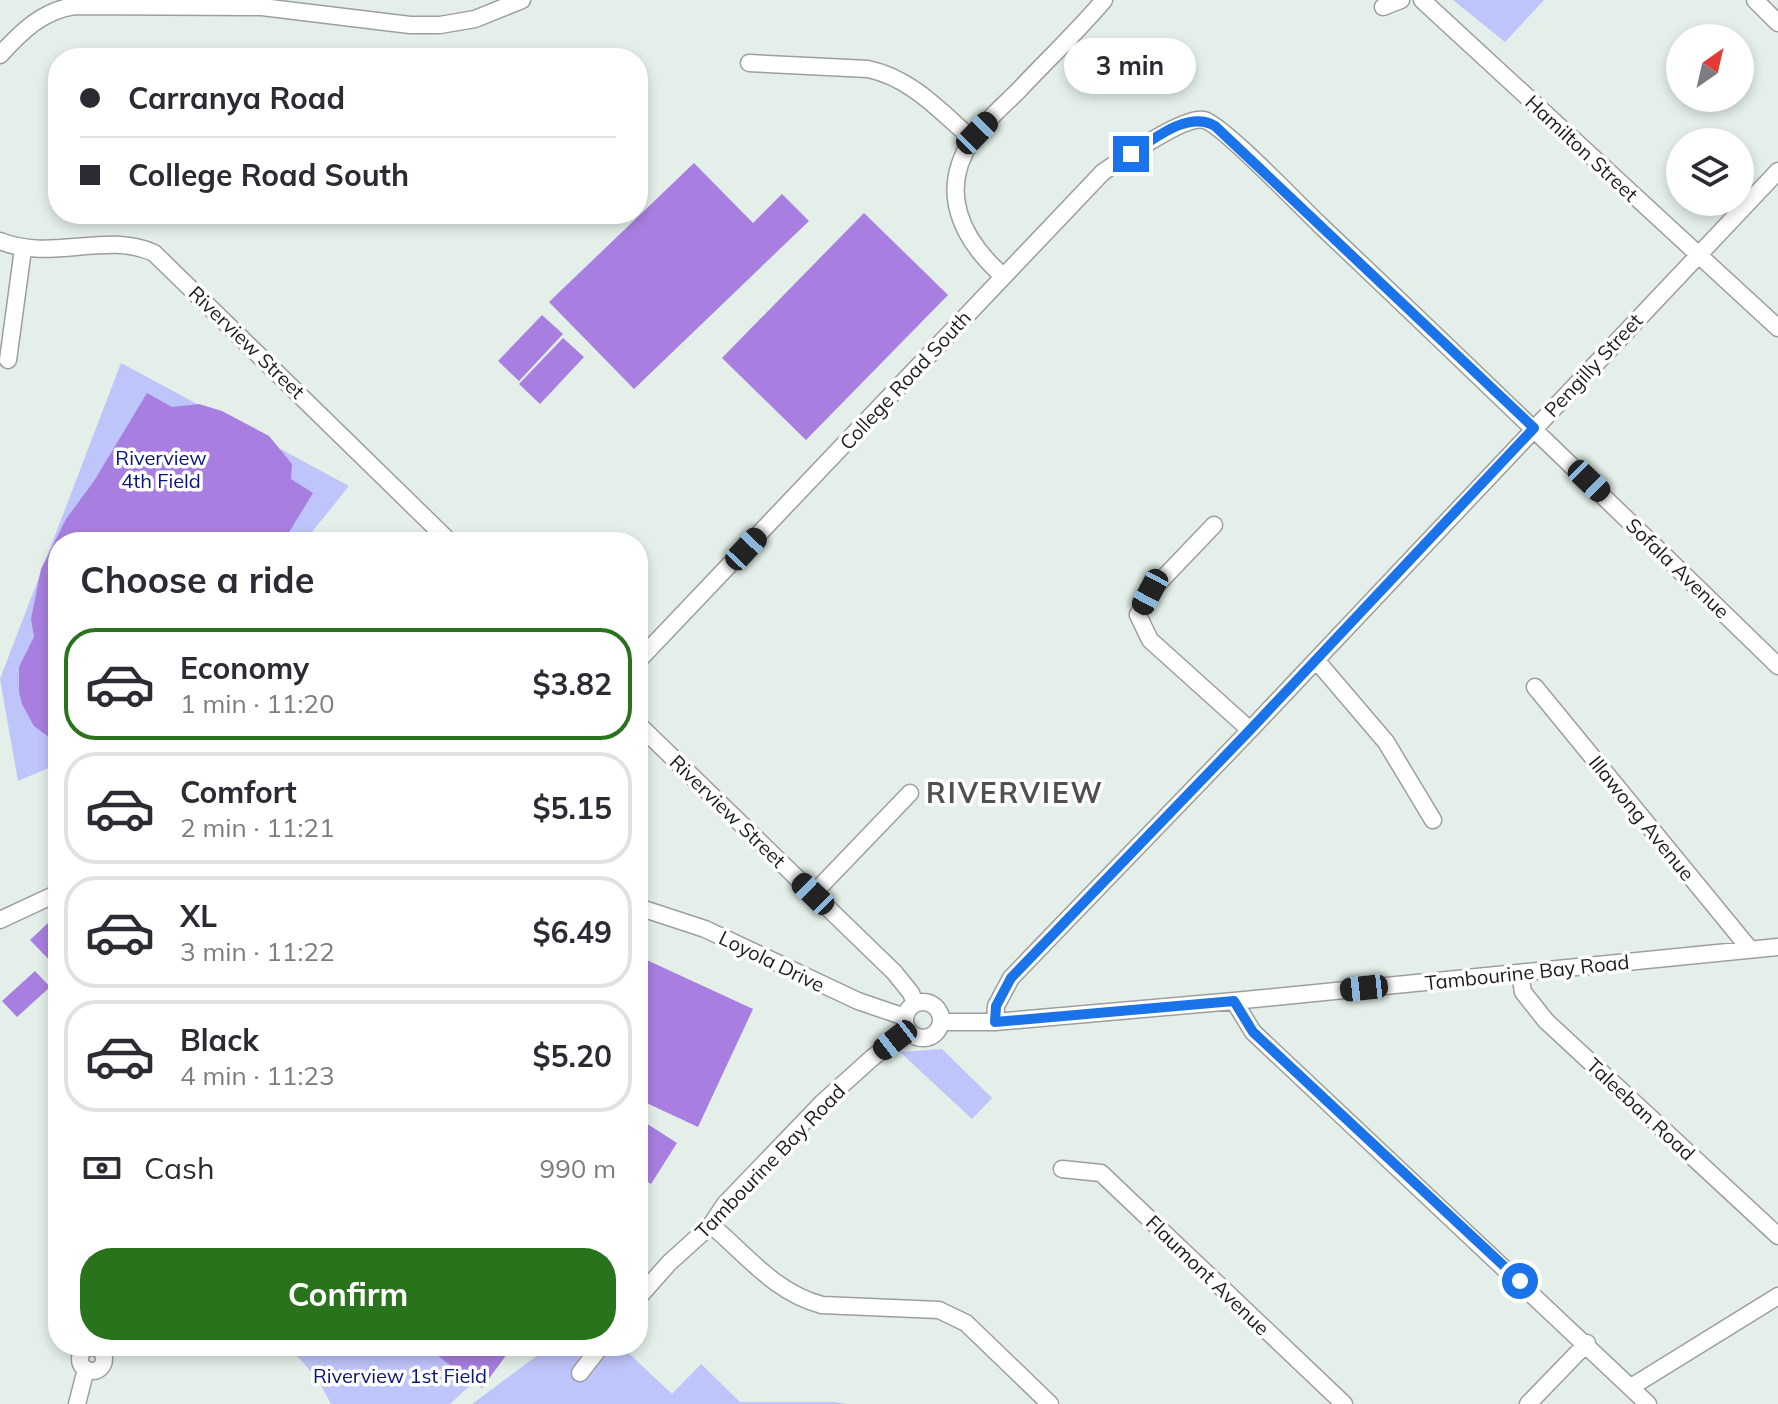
<!DOCTYPE html>
<html lang="en">
<head>
<meta charset="utf-8">
<style>
  body { margin:0; font-family:Mulish,sans-serif; background:#f7f7f7; color:#2b2b33; height:100vh; display:flex; flex-direction:column; font-size:30px; white-space:nowrap }
  * { box-sizing:border-box; margin:0 }
  p { font-size:26px; color:#7c7c81 }
  .icon { flex:none; width:44px; height:44px; fill:none; stroke:currentColor; stroke-width:2; stroke-linecap:round; stroke-linejoin:round }
  .map { position:relative; flex:1; overflow:hidden }
  .sheet { position:absolute; left:48px; top:532px; width:600px; height:824px; display:flex; flex-direction:column; background:#fff; border-radius:32px; box-shadow:0 4px 12px #0003 }
  .sheet>* { flex:none }
  .hud { position:absolute; left:48px; top:48px; width:600px; height:176px; border-radius:32px; box-shadow:0 4px 12px #0003; display:grid; align-content:center; height:176px; padding:0 32px; background:#fff }
  .needle { width:52px; rotate:34deg }
  .fabs { position:absolute; left:1666px; top:24px; display:grid; gap:16px }
  .fabs a { display:grid; place-items:center; width:88px; height:88px; border-radius:50%; background:#fff; box-shadow:0 4px 12px #0003; font-size:40px }
  .end { position:absolute; width:36px; height:36px; margin:-18px; border:10px solid #1a73e8; background:#fff; box-shadow:0 0 0 4px #fff }
  .from { border-radius:50% }
  .bubble { position:absolute; height:56px; border-radius:28px; background:#fff; box-shadow:0 4px 12px #0003; font-size:26px; font-weight:700; line-height:56px; text-align:center }
  .car { position:absolute; width:24px; height:48px; margin:-24px -12px; border-radius:10px; box-shadow:0 0 6px 2px #0007; background:linear-gradient(#222 24%,#8ab4d8 0 40%,#222 0 76%,#8ab4d8 0 86%,#222 0) }
  .hud b { display:flex; align-items:center; gap:28px; height:76px; font-size:30px }
  .hud b+b { border-top:2px solid #e1e1e2 }
  .hud i { width:20px; height:20px; background:#2b2b33 }
  ul { padding:0; list-style:none }
  li { display:flex; align-items:center; gap:24px; height:112px; margin:0 16px 12px; padding:0 16px; border:4px solid #e1e1e2; border-radius:32px }
  li div { flex:1 }
  li b { display:block; font-size:30px }
  li em { font-style:normal; font-weight:700 }
  li.current { border-color:#29731c }
  li>.icon { width:72px; height:72px; stroke-width:1.5 }
  h2 { padding:0 32px; font-size:36px; line-height:96px }
  .pay { display:flex; align-items:center; gap:20px; height:88px; padding:0 32px; font-size:30px }
  .pay p { margin-inline-start:auto }
  .button { display:flex; gap:16px; margin-top:auto; padding:16px 32px }
  .button a { flex:1; height:92px; border-radius:32px; background:#29731c; color:#fff; font-size:32px; font-weight:700; line-height:92px; text-align:center }
  .map>svg:first-child { display:block }
  .park { fill:#bec5fa }
  .pitch { fill:#a87fe0 }
  .lines { fill:none; stroke-linecap:round; stroke-linejoin:round }
  .street-casing { stroke:#9e9e9e; stroke-width:19 }
  .street { stroke:#fff; stroke-width:16 }
  .route { stroke:#1a73e8; stroke-width:10 }
  .labels { text-anchor:middle; dominant-baseline:central; stroke-width:7; stroke-linejoin:round; paint-order:stroke }
  .street-label { font-size:20px; fill:#1d1d1d; stroke:#fff }
  .park-label { font-size:20px; fill:#09157d; stroke:#fff }
  .district-label { font-size:28px; font-weight:bold; letter-spacing:2px; fill:#505050; stroke:#fff }
</style>
</head>
<body>
<div class="map">
<svg width="1778" height="1404" viewBox="0 0 1778 1404">
  <rect width="100%" height="100%" fill="#e3efe8"/>
  <path class="park" d="M 1453,0 L 1544,0 L 1505,42 Z
    M 121,363 L 349,486 L 304,542 L 58,542 L 58,764 L 18,781 L 0,679 Z
    M 942,1049 L 992,1098 L 972,1119 L 900,1052 Z
    M 288,1346 L 513,1346 L 450,1404 L 331,1404 L 317,1378 Z
    M 550,1346 L 621,1346 L 672,1394 L 701,1364 L 740,1402 L 834,1402 L 847,1404 L 472,1404 Z"/>
  <path class="pitch" d="M 694,163 L 753,223 L 782,194 L 809,221 L 634,389 L 549,302 Z
    M 864,213 L 948,295 L 806,440 L 722,358 Z
    M 542,315 L 563,334 L 519,381 L 498,361 Z
    M 563,338 L 584,357 L 540,404 L 519,384 Z
    M 147,393 L 172,407 L 199,404 L 222,411 L 269,436 L 292,464 L 291,479 L 313,493 L 283,542 L 58,542 L 58,744 L 34,726 L 22,704 L 19,692 L 19,667 L 34,637 L 31,619 L 41,569 L 66,519 L 94,481 Z
    M 48,923 L 58,934 L 58,969 L 30,940 Z
    M 638,956 L 753,1009 L 698,1127 L 638,1099 Z
    M 35,971 L 50,987 L 17,1017 L 2,1001 Z
    M 638,1118 L 677,1143 L 651,1184 L 638,1176 Z
    M 342,1346 L 513,1346 L 482,1388 L 427,1348 C 398,1355 370,1357 342,1346 Z"/>
  <g class="lines">
    <defs>
      <path id="street" d="M 1422,0 L 1778,328
        M 1755,0 L 1778,23
        M 1383,7 L 1401,0
        M 0,55 C 21,32 43,10 75,6 L 262,7 L 410,25 L 440,25 L 475,19 L 522,0
        M 749,63 L 868,69 C 911,78 940,111 972,139
        M 0,241 C 51,262 107,231 154,253 L 450,542
        M 1003,276 C 961,239 938,191 972,140 C 984,122 1003,106 1019,90 C 1047,60 1077,32 1104,0
        M 8,360 L 23,249
        M 1214,525 L 1150,592 L 1138,615 L 1150,640 L 1250,730
        M 1316,660 L 1386,742 L 1433,820
        M 638,661 L 1103,172 C 1121,160 1185,115 1204,120 C 1222,124 1301,207 1320,225 C 1474,371 1626,518 1778,666
        M 1535,687 L 1749,948
        M 638,724 L 894,972 L 911,993 L 915,1003
        M 813,894 L 910,793
        M 638,907 L 705,929 L 858,1001 L 905,1017
        M 0,920 L 58,893
        M 1520,973 L 1523,992 L 1546,1021 L 1778,1236
        M 1234,1001 L 1253,1032 L 1648,1404
        M905 1020a18 18 0 1 1 36 0a18 18 0 1 1-36 0Z
        M 941,1022 L 995,1022 L 1234,1001 L 1778,947
        M 995,1022 L 996,1006 L 1011,978 L 1250,730 L 1778,171
        M 1062,1169 L 1101,1173 L 1344,1404
        M 711,1225 C 747,1255 775,1293 822,1305 L 939,1310 L 966,1323 L 1050,1404
        M 638,1298 L 669,1263 L 711,1225 L 725,1204 L 822,1103 L 872,1058 L 908,1030
        M80 1359a12 12 0 1 1 24 0a12 12 0 1 1-24 0Z
        M 580,1373 L 601,1346
        M 1631,1387 L 1778,1296
        M 77,1404 L 86,1369
        M 1528,1404 L 1587,1343"/>
    </defs>
    <use href="#street" class="street-casing"/>
    <use href="#street" class="street"/>
  </g>
  <g class="lines">
    <path class="route" d="M 1131,154 C 1154,139 1188,110 1215,126 L 1534,428 L 1250,730 L 1011,978 L 996,1006 L 995,1022 L 1234,1001 L 1253,1032 L 1520,1281"/>
  </g>
  <g class="labels">
    <g class="street-label">
      <text transform="translate(1582 148) rotate(43)">Hamilton Street</text>
      <text transform="translate(247 342) rotate(44)">Riverview Street</text>
      <text transform="translate(1593 365) rotate(-47)">Pengilly Street</text>
      <text transform="translate(905 380) rotate(-47)">College Road South</text>
      <text transform="translate(1678 568) rotate(44)">Sofala Avenue</text>
      <text transform="translate(728 811) rotate(44)">Riverview Street</text>
      <text transform="translate(1642 818) rotate(51)">Illawong Avenue</text>
      <text transform="translate(772 961) rotate(26)">Loyola Drive</text>
      <text transform="translate(1527 972) rotate(-6)">Tambourine Bay Road</text>
      <text transform="translate(1641 1109) rotate(43)">Taleeban Road</text>
      <text transform="translate(770 1161) rotate(-46)">Tambourine Bay Road</text>
      <text transform="translate(1208 1275) rotate(44)">Flaumont Avenue</text>
    </g>
    <g class="park-label">
      <text x="161" y="457">Riverview<tspan x="161" dy="23">4th Field</tspan></text>
      <text x="400" y="1375">Riverview 1st Field</text>
    </g>
    <g class="district-label">
      <text x="1015" y="792">RIVERVIEW</text>
    </g>
  </g>
</svg>
<div class="fabs">
<a><svg class="needle" viewBox="-14 -14 28 28"><path d="M0-13l5 13h-10z" fill="#e53935"/><path d="M0 13l5-13h-10z" fill="#7c7c81"/></svg></a>
<a><svg class="icon" aria-label="layers" viewBox="0 0 24 24"><path d="M12 4l9 5-9 5-9-5zM3 14l9 5 9-5"/></svg></a>
</div>
<i class="end from" style="left:1520px;top:1281px"></i>
<i class="end" style="left:1131px;top:154px"></i>
<div class="bubble" style="left:1064px;top:38px;width:132px">3 min</div>
<i class="car" style="left:977px;top:133px;rotate:44deg"></i>
<i class="car" style="left:1589px;top:481px;rotate:134deg"></i>
<i class="car" style="left:746px;top:549px;rotate:43deg"></i>
<i class="car" style="left:1150px;top:592px;rotate:208deg"></i>
<i class="car" style="left:813px;top:894px;rotate:314deg"></i>
<i class="car" style="left:1364px;top:988px;rotate:264deg"></i>
<i class="car" style="left:895px;top:1040px;rotate:232deg"></i>
<div class="hud">
<b><i class="from"></i>Carranya Road</b>
<b><i></i>College Road South</b>
</div>
<section class="sheet">
<h2>Choose a ride</h2>
<ul>
<li class="current"><svg class="icon" aria-label="car" viewBox="0 0 24 24"><path d="M5 17H2v-5l4-1 3-4h7l3 4 3 1v5h-3M9 17h6M6 11h13"/><circle cx="7" cy="17" r="2"/><circle cx="17" cy="17" r="2"/></svg><div><b>Economy</b><p>1 min · 11:20</p></div><em>$3.82</em></li>
<li><svg class="icon" aria-label="car" viewBox="0 0 24 24"><path d="M5 17H2v-5l4-1 3-4h7l3 4 3 1v5h-3M9 17h6M6 11h13"/><circle cx="7" cy="17" r="2"/><circle cx="17" cy="17" r="2"/></svg><div><b>Comfort</b><p>2 min · 11:21</p></div><em>$5.15</em></li>
<li><svg class="icon" aria-label="car" viewBox="0 0 24 24"><path d="M5 17H2v-5l4-1 3-4h7l3 4 3 1v5h-3M9 17h6M6 11h13"/><circle cx="7" cy="17" r="2"/><circle cx="17" cy="17" r="2"/></svg><div><b>XL</b><p>3 min · 11:22</p></div><em>$6.49</em></li>
<li><svg class="icon" aria-label="car" viewBox="0 0 24 24"><path d="M5 17H2v-5l4-1 3-4h7l3 4 3 1v5h-3M9 17h6M6 11h13"/><circle cx="7" cy="17" r="2"/><circle cx="17" cy="17" r="2"/></svg><div><b>Black</b><p>4 min · 11:23</p></div><em>$5.20</em></li>
</ul>
<div class="pay"><svg class="icon" aria-label="cash" viewBox="0 0 24 24"><path d="M3 7h18v10H3z"/><circle cx="12" cy="12" r="2"/></svg>Cash<p>990 m</p></div>
<div class="button"><a>Confirm</a></div>
</section>
</div>
</body>
</html>
